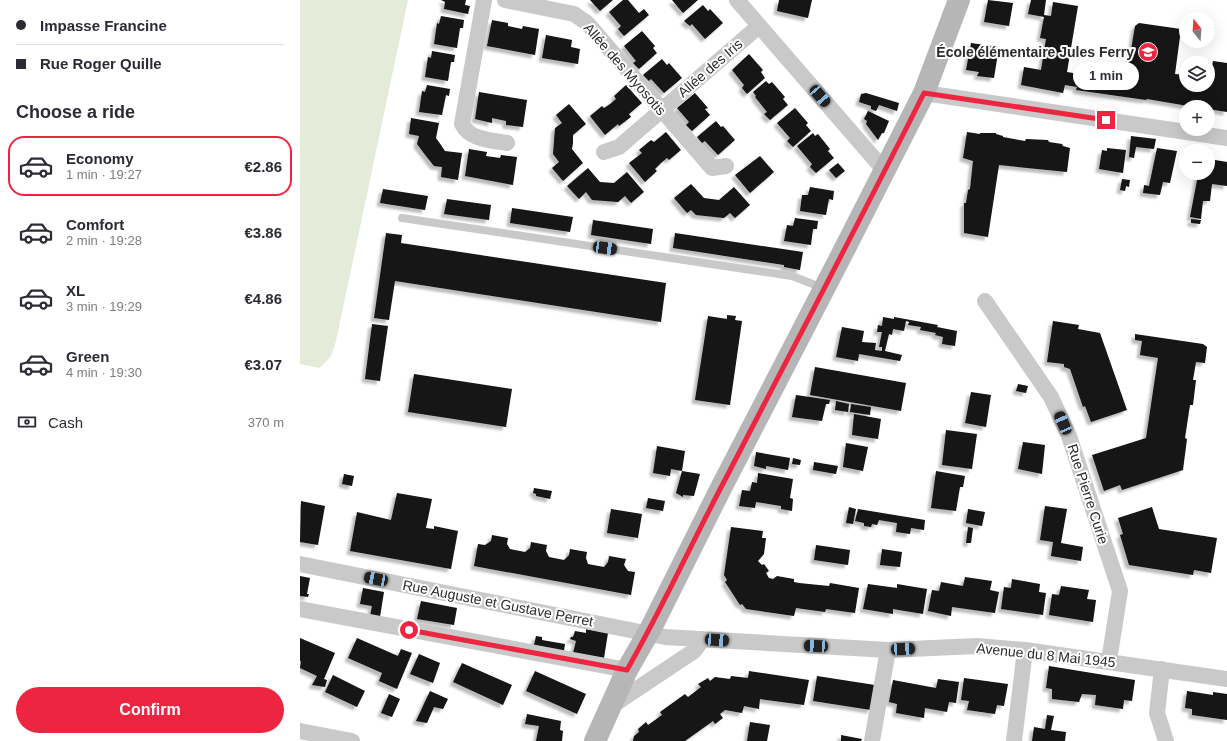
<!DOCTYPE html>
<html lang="en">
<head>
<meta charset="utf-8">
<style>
  body { margin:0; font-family:Helvetica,sans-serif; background:#f2f2f3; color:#2b2b33; height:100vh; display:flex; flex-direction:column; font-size:15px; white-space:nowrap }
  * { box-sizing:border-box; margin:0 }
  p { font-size:13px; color:#7c7c81 }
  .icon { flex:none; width:22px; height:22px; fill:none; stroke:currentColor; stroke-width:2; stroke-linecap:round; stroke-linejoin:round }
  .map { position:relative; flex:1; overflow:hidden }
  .details { display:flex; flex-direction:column; background:#fff; width:300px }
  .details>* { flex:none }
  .banner { display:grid; align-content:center; height:88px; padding:0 16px; background:#fff }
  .needle { width:26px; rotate:343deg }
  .fabs { position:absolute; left:879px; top:12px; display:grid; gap:8px }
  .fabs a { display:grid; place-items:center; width:36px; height:36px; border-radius:50%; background:#fff; box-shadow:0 4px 16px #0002; font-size:20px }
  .end { position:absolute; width:18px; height:18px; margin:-9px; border:5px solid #ed2540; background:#fff; box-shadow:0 0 0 2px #fff }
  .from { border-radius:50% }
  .bubble { position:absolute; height:28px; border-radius:14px; background:#fff; box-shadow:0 4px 16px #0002; font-size:13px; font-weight:700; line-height:28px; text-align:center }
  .car { position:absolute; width:12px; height:24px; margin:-12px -6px; border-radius:5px; box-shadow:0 0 3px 1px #0007; background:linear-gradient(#222 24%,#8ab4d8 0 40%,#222 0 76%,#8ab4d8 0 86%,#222 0) }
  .banner b { display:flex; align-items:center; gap:14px; height:38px; font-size:15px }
  .banner b+b { border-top:1px solid #e1e1e2 }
  .banner i { width:10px; height:10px; background:#2b2b33 }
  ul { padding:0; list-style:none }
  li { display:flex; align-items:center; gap:12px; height:60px; margin:0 8px 6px; padding:0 8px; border:2px solid transparent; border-radius:16px }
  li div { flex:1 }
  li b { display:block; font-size:15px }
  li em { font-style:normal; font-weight:700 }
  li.on { border-color:#ed2540 }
  li>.icon { width:36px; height:36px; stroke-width:1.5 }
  h2 { padding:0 16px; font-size:18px; line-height:48px }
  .pay { display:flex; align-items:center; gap:10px; height:44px; padding:0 16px; font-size:15px }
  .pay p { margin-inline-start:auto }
  .cta { display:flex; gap:8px; margin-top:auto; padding:8px 16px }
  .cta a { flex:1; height:46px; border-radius:24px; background:#ed2540; color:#fff; font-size:16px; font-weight:700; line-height:46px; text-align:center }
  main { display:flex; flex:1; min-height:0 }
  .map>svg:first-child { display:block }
  .green { fill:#e4ebd9 }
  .building { fill:#131313; filter:url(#shadow) }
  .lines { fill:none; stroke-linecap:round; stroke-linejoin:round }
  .service { stroke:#c9c9c9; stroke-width:8 }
  .minor { stroke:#c9c9c9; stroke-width:16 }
  .secondary { stroke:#b6b6b6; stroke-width:22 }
  .route { stroke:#ed2540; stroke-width:5 }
  .labels { text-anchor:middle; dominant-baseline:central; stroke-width:4; stroke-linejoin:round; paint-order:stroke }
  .poi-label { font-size:14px; font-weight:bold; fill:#2c2c2c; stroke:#fff; text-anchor:end }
  .street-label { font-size:14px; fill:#2c2c2c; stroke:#fff }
</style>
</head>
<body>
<main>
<section class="details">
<div class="banner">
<b><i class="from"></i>Impasse Francine</b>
<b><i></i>Rue Roger Quille</b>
</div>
<h2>Choose a ride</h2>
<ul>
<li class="on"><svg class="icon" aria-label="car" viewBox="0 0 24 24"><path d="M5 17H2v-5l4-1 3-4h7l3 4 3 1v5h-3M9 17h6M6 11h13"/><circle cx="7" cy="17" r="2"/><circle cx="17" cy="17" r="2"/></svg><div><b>Economy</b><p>1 min · 19:27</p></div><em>€2.86</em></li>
<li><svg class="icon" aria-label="car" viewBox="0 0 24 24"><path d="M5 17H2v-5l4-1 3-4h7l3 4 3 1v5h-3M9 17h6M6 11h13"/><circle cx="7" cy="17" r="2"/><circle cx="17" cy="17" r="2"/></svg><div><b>Comfort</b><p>2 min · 19:28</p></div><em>€3.86</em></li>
<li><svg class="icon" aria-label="car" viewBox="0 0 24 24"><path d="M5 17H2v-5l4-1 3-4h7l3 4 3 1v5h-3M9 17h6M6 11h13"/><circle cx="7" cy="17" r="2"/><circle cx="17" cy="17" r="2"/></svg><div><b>XL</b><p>3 min · 19:29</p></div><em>€4.86</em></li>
<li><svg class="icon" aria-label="car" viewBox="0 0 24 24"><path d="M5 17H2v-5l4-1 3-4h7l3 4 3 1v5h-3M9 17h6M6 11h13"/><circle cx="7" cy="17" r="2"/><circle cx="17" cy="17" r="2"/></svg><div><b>Green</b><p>4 min · 19:30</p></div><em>€3.07</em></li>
</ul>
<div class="pay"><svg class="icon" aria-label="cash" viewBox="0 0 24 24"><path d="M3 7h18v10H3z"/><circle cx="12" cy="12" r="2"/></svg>Cash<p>370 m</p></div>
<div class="cta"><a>Confirm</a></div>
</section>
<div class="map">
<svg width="927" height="741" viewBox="0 0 927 741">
  <defs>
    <filter id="shadow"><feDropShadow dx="-3.5" dy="3.5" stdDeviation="1" flood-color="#0004"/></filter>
  </defs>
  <rect width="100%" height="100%" fill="#fff"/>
  <path class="green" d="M 0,0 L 108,0 L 36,341 L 31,356 L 20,368 L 0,364 Z"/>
  <path class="building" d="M 141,0 L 166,0 L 165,5 L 170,6 L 168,14 L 144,9 L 145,2 Z
    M 290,0 L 313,0 L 300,11 Z
    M 323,0 L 328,0 L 339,13 L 344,9 L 349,15 L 324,36 L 318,29 L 321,26 L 309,12 Z
    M 372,0 L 398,0 L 383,13 Z
    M 479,0 L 512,0 L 508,18 L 477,11 Z
    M 688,0 L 713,3 L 709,26 L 684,22 Z
    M 731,0 L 746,0 L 744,15 L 751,16 L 753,2 L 778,6 L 767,72 L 779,74 L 780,67 L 827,74 L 835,26 L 839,23 L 881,29 L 875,74 L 886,75 L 886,85 L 908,85 L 913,61 L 927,63 L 927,112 L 908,109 L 908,107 L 894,107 L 847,99 L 846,100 L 776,90 L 777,87 L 765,85 L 763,93 L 721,85 L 724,67 L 741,70 L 746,39 L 740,38 L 744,17 L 728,14 Z
    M 403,5 L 408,11 L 410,9 L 423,23 L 405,39 L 392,24 L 390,26 L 384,21 Z
    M 141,16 L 164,20 L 163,28 L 160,28 L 157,48 L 134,44 L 137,23 L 139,24 Z
    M 192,20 L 208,23 L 208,26 L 222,29 L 223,26 L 239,29 L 235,55 L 187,46 Z
    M 342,31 L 355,46 L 353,48 L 357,53 L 339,69 L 333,63 L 336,61 L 324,46 Z
    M 246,35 L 272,40 L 271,47 L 280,49 L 278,64 L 242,58 Z
    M 671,43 L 699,47 L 694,78 L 677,76 L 679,72 L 666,70 Z
    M 132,51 L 155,55 L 154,62 L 151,62 L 148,81 L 125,77 L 128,57 L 131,58 Z
    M 449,54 L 463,70 L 461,72 L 465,78 L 447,94 L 442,88 L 444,85 L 432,70 Z
    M 362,59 L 367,65 L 369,63 L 382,78 L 364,93 L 351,79 L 349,81 L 343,75 Z
    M 466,81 L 469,84 L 472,82 L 485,97 L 483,99 L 488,105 L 470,120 L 464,114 L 467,112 L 455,97 L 456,96 L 453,92 Z
    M 127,85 L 150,89 L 149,96 L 146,95 L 142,115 L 119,112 L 122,91 L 125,92 Z
    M 326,85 L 342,103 L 329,114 L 331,117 L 319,126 L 318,124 L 305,135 L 290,116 L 302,106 L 304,108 L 310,104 L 316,99 L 314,96 Z
    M 179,92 L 227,100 L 223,127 L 206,125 L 206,121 L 192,118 L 192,123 L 175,119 Z
    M 395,93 L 408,108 L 405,109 L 410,115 L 392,131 L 386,125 L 389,122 L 377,108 Z
    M 566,93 L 599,103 L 597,111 L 579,105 L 576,111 L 571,109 L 571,106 L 559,102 L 561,94 Z
    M 269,104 L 286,124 L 273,135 L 273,143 L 272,149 L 283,163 L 263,181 L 252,168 L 259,162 L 253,154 L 255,128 L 262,123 L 256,115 Z
    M 495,108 L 508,123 L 506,125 L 511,131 L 493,147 L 487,141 L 490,138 L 477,123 Z
    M 568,111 L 589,121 L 584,133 L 582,133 L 578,140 L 566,124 L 567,121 L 564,119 Z
    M 111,118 L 139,123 L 136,138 L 141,145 L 145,151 L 162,153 L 158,180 L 141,177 L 142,167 L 134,166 L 126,156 L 117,144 L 119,136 L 109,134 Z
    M 416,121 L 421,127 L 423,126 L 435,140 L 418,155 L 405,141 L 402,143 L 397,137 Z
    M 366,132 L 381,150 L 369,160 L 367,158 L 361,163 L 355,169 L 357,171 L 345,182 L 329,163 L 342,153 L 339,150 L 351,140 L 354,142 Z
    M 667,132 L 680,134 L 680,133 L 696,133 L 696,134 L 703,136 L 703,137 L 725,141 L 726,139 L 748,140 L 749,142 L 762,144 L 763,146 L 770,148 L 767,172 L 699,165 L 688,237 L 664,233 L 664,203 L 666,203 L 668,190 L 670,189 L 673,161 L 663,158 Z
    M 513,133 L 515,136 L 518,134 L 530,149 L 528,151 L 534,158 L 516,173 L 510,167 L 512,164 L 497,146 Z
    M 831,136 L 856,139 L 854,149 L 836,147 L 834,158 L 829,157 Z
    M 807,148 L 826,150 L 823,173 L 799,169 L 802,150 L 807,151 Z
    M 857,148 L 877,151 L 870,183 L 863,182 L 860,195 L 843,193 L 844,185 L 849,186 Z
    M 169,149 L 187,152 L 186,156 L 200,158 L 201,155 L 217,157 L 213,185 L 165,176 Z
    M 460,156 L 474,172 L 450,193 L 435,175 Z
    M 915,160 L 927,162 L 927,186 L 912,184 L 910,201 L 903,201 L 901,219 L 890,217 L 898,175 L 907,175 L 910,165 L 914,165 Z
    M 538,163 L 545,171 L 536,178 L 529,170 Z
    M 288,168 L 300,182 L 314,183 L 327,172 L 344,192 L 331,203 L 325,196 L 318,202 L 292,200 L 286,192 L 279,199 L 267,186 Z
    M 822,179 L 830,180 L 829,187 L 826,186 L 825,191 L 820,190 Z
    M 391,184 L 404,198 L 419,200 L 434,187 L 450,205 L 435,218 L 430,213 L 424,218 L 396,215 L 391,210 L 387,213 L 374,198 Z
    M 510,187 L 534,191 L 533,200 L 529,199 L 526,215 L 500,211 L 502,195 L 508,195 Z
    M 83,189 L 128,196 L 125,210 L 80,203 Z
    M 147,199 L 191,205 L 189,220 L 144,214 Z
    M 212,208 L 273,217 L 270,232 L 210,223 Z
    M 495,218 L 518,221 L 517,229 L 513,229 L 511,245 L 484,241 L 487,225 L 493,226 Z
    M 891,219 L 901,220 L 900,224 L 891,223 Z
    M 293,220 L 353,229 L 351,244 L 291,235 Z
    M 86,233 L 102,235 L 101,243 L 366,283 L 361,322 L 95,281 L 89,320 L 74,318 Z
    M 375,233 L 503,252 L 500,270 L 484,267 L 484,265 L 373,248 Z
    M 427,315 L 436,316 L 435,320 L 442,321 L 430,405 L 395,400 L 408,316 L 427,319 Z
    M 583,317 L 594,319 L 594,317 L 638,325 L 637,327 L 657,331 L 655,346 L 642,344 L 643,337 L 635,335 L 636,333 L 620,330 L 621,327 L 608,325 L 609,322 L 606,321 L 604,331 L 593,329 L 592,335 L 589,334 L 585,351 L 602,355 L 600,361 L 559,354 L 558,361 L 536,357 L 542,327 L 564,331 L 562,342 L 576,343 L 575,350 L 582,351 L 582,347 L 579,347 L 582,332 L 577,332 L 578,325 L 582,326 Z
    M 753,321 L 779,325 L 778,329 L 800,333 L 827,410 L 791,422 L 785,406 L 783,407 L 770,369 L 764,367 L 764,364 L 747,362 Z
    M 72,324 L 88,326 L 80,381 L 65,379 Z
    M 835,334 L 903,344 L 907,347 L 905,363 L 896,362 L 893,380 L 896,380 L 893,405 L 890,405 L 885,438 L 887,439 L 883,470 L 822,490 L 820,485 L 804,491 L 792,455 L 846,438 L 858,358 L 840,355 L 842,341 L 835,340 Z
    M 515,367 L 606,383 L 601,411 L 510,395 Z
    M 114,374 L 212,389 L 206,427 L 108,412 Z
    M 718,384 L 728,386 L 726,393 L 716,391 Z
    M 671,392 L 691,395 L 686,427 L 665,423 Z
    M 496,395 L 530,400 L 529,404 L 526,404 L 522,421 L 492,417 Z
    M 536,401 L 549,404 L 548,412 L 535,410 Z
    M 551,404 L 571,407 L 570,415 L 550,412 Z
    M 554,414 L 581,419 L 578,439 L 552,435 Z
    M 646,430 L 677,434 L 672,469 L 642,465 Z
    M 723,442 L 745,445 L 742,474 L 718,469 Z
    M 546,443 L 568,447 L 563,471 L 543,467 Z
    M 357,446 L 385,451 L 382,471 L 371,469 L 370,476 L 353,473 Z
    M 456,452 L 490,458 L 488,470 L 466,466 L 466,469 L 454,466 Z
    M 493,458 L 501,460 L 500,465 L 492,464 Z
    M 514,462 L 538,466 L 536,474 L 513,470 Z
    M 382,471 L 400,474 L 394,496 L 383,495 L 383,497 L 376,493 Z
    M 636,471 L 665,476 L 663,487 L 660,487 L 656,511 L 631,508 Z
    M 458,473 L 493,479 L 490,498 L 493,499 L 492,511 L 481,509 L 481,506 L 456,502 L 455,508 L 439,506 L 442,490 L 450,491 L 452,482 L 457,483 Z
    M 44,474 L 54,476 L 52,486 L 42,484 Z
    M 234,488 L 252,491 L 250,499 L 236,496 L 236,494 L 233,493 Z
    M 97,493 L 132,499 L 126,528 L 134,529 L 134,526 L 158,531 L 151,569 L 50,551 L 57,512 L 91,520 Z
    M 348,498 L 365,501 L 363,511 L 346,508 Z
    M 1,501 L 25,506 L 18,545 L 0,542 Z
    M 745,506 L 767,509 L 761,543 L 783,547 L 781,561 L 751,556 L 753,542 L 740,540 Z
    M 549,507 L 556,509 L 553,524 L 546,523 Z
    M 852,507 L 859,529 L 917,538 L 911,573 L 894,570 L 893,575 L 829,565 L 820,535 L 823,534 L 818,518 Z
    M 311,509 L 342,514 L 338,538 L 307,533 Z
    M 558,509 L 625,520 L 624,530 L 611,528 L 610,534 L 596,532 L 597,523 L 579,520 L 577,525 L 572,524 L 571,527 L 564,526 L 564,523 L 555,521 Z
    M 668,509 L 685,512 L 682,526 L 666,523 Z
    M 431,527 L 463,531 L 462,538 L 466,538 L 464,554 L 458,561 L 462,565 L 464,564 L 469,571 L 466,573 L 469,578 L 473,579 L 477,576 L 494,579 L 494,582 L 499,583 L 529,586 L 530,583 L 559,588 L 555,613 L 526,609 L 525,612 L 496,608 L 494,616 L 446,609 L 442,604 L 440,605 L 425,582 L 427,580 L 424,575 Z
    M 668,527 L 673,528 L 671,543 L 666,543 Z
    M 192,535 L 208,538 L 207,544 L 210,549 L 225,552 L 230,548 L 231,542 L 247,545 L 246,551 L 249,557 L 264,560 L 269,555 L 270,549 L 287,552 L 286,558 L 288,564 L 304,567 L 308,562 L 309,556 L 326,559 L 324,565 L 328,571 L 335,572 L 331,595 L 174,566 L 178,544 L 185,545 L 191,541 Z
    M 516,545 L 550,550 L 548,565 L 514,560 Z
    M 582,549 L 602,552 L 600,567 L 580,565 Z
    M 0,576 L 10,578 L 7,594 L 9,594 L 8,597 L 0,596 Z
    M 665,577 L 692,581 L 690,590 L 699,592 L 695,613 L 652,607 L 651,616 L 628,611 L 632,590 L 639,591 L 641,582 L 663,586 Z
    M 712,579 L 740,584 L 739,592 L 746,593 L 743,615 L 701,609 L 704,587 L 711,588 Z
    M 568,584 L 597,588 L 597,584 L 627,589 L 623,614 L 593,609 L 593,614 L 563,609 Z
    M 761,586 L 789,590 L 787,599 L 796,600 L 793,622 L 749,615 L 752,594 L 759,595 Z
    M 63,588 L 84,592 L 80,617 L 70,616 L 72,606 L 60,604 Z
    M 121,601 L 157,608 L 154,625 L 117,619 Z
    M 286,629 L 308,633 L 304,658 L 273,653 L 276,641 L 270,639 L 271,637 L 273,637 L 275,631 L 286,633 Z
    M 236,636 L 242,637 L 242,640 L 265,644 L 264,651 L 234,645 Z
    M 0,638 L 35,653 L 24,679 L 27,680 L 25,687 L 12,685 L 17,676 L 0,668 L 1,661 L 0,661 Z
    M 57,638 L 98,656 L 101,649 L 112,653 L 97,689 L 79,681 L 82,673 L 48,658 Z
    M 119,654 L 140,663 L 133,683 L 110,674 Z
    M 162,663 L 212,685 L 203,705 L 153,682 Z
    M 749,666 L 835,680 L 832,701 L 824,700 L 823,709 L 795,705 L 796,695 L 782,694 L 779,702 L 752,699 L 752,689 L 746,688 Z
    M 235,671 L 286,694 L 277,714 L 226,691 Z
    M 449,671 L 509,680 L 504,705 L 460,699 L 459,709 L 444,706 L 442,713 L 425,710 L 420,714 L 423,718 L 415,724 L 413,721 L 385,741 L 333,741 L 334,736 L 339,732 L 338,729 L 346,722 L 348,725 L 362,715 L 360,712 L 385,694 L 388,697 L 401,687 L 398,684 L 408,678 L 410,681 L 415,677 L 430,679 L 431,676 L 448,678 Z
    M 33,675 L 65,691 L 57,707 L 25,692 Z
    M 517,676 L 575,685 L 571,710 L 513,701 Z
    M 664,678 L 708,684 L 704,706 L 697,705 L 695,714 L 667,710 L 669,701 L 661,700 Z
    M 638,679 L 659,682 L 656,703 L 649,702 L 647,712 L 625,708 L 624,718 L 596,713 L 597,704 L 589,702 L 593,680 L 636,688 Z
    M 130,691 L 148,699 L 143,709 L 134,707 L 127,723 L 116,721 Z
    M 887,691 L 913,695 L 913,692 L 927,694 L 927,720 L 892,715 L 892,709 L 885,708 Z
    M 89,694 L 100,699 L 92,717 L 81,713 Z
    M 227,714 L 261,721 L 260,730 L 263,731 L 262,741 L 236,741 L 239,726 L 225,724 Z
    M 747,715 L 754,716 L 751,730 L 766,732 L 765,741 L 732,741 L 734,727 L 745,729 Z
    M 450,722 L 470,725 L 467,741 L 447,741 Z
    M 541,735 L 562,739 L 561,741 L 541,741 Z"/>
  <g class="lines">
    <path class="service" d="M 102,218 L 492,276 L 523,288"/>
    <path class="minor" d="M 184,0 L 162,124 C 170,140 190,140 207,143
      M 205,0 L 274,14 L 287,23 L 412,168 L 426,166
      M 437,0 L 584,170
      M 624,93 L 927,138
      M 304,152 L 319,147 L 459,26
      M 685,301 L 751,397 L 769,436 L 820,591 L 809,661
      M 0,564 L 365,637 L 588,650 L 677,646 L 725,650 L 927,679
      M 0,609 L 327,670
      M 862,669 L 857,713 L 866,741
      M 310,707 L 394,651 L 403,639
      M 0,731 L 52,741
      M 572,741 L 588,650
      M 714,741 L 725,650"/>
    <path class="secondary" d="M 295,741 L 327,670 L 351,628 L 421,488 L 540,258 L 624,93 L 659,0"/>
  </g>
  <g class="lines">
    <path class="route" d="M 109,630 L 327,670 C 363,607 393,540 427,476 C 493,348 560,221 624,93 L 806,120"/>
  </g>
  <defs>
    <symbol id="school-disc" viewBox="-11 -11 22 22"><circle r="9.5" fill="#ed2540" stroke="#fff"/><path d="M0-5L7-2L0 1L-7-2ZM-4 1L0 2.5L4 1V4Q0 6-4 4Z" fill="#fff"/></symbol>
  </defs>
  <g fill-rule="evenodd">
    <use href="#school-disc" x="837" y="41" width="22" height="22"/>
  </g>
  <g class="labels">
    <g class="poi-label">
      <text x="834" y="52">École élémentaire Jules Ferry</text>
    </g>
    <g class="street-label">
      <text transform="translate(410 68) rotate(-41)">Allée des Iris</text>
      <text transform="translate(325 69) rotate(49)">Allée des Myosotis</text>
      <text transform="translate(788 494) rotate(72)">Rue Pierre Curie</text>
      <text transform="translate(198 603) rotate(11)">Rue Auguste et Gustave Perret</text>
      <text transform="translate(746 655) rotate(6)">Avenue du 8 Mai 1945</text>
    </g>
  </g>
</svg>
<div class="fabs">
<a><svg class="needle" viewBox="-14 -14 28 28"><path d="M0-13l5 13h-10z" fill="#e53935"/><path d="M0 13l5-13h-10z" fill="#7c7c81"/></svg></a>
<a><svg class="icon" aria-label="layers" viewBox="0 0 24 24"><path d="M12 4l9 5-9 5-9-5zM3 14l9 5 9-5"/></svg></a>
<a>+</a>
<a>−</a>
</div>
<i class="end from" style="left:109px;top:630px"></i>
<i class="end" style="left:806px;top:120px"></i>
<div class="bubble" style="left:773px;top:62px;width:66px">1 min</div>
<i class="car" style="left:520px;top:96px;rotate:139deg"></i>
<i class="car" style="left:305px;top:248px;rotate:98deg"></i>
<i class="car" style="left:763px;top:423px;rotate:336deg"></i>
<i class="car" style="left:76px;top:579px;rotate:281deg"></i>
<i class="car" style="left:417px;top:640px;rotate:94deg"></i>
<i class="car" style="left:516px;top:646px;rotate:273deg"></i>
<i class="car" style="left:603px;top:649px;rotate:87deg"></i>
</div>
</main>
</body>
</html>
